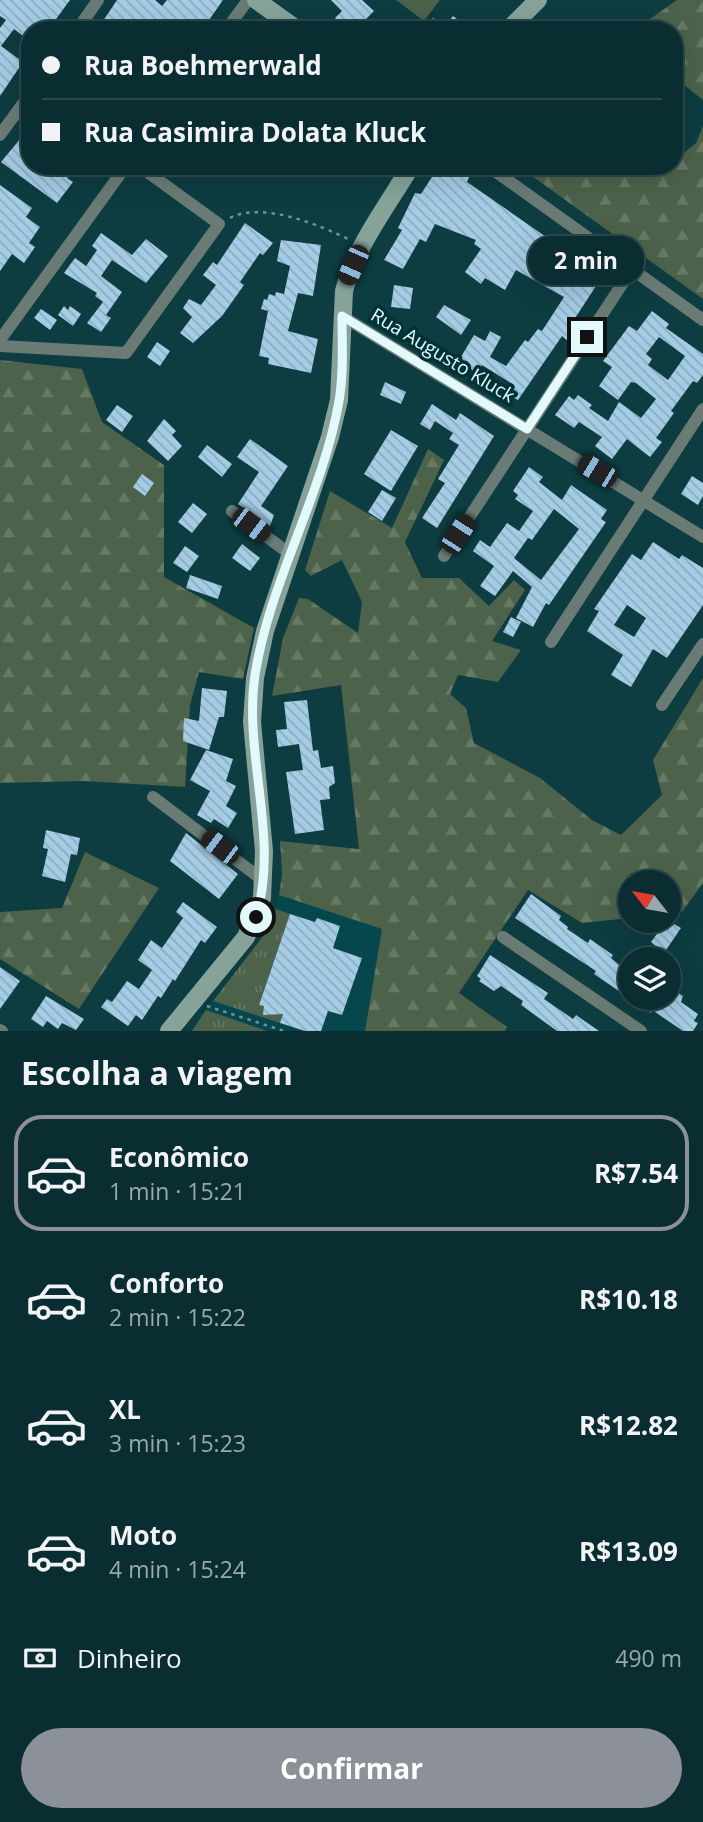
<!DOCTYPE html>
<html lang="pt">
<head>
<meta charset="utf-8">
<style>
  body { margin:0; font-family:"Open Sans",sans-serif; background:#133539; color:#f1f3f6; height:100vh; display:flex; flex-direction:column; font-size:26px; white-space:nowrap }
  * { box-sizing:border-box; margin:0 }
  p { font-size:23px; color:#99a8ab }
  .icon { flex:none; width:38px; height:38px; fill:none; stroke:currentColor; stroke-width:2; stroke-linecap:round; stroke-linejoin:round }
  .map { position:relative; height:1031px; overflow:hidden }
  .panel { display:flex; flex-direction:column; background:#0a2d31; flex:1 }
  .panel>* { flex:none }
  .hud { position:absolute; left:21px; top:21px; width:662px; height:154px; border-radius:28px; box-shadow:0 7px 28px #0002,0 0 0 2px #2a494d; display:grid; align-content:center; height:154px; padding:0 21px; background:#0a2d31 }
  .needle { width:46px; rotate:301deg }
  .fabs { position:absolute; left:618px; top:870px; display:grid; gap:14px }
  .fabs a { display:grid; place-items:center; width:63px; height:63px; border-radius:50%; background:#0a2d31; box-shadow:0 7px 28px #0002,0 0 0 2px #2a494d; font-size:35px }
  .end { position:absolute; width:32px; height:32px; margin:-16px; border:9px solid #e2fafc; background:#111; box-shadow:0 0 0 4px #111 }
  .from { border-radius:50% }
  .bubble { position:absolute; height:49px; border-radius:24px; background:#0a2d31; box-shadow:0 7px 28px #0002,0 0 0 2px #2a494d; font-size:23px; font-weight:700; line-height:49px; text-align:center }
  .car { position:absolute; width:21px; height:42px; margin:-21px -10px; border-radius:9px; box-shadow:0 0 5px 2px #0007; background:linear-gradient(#222 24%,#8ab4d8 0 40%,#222 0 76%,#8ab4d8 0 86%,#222 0) }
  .hud b { display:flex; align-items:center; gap:24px; height:66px; font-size:26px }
  .hud b+b { border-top:2px solid #2a494d }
  .hud i { width:18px; height:18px; background:#f1f3f6 }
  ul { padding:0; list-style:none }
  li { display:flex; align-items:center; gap:21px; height:116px; margin:0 14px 10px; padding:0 7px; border:4px solid transparent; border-radius:28px }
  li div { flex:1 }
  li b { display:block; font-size:26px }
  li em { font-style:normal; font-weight:700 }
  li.active { border-color:#8c9099 }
  li>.icon { width:63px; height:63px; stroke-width:1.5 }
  h2 { padding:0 21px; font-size:32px; line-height:84px }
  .pay { display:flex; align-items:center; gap:18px; height:77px; padding:0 21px; font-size:26px }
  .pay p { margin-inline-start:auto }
  .action { display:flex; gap:14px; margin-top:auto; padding:14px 21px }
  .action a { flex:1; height:80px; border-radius:42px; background:#8c9099; color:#fff; font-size:28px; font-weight:700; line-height:80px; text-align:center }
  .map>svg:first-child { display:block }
  .built { fill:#06474d }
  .grass { fill:url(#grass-tufts) }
  .forest { fill:url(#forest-firs) }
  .park { fill:#4c624a }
  .building { fill:url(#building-back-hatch); fill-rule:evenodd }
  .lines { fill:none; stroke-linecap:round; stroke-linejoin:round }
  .path { stroke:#6e9396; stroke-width:2.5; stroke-dasharray:3.5 5; stroke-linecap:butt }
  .street { stroke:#6a7b75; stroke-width:12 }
  .secondary { stroke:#86a299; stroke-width:18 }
  .route { stroke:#e2fafc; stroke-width:9 }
  .labels { text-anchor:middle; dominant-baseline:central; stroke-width:7; stroke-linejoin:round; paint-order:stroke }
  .street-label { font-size:19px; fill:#e2fafc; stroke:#003236 }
</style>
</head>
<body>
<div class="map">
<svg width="703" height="1031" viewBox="0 0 703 1031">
  <defs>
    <pattern id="grass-tufts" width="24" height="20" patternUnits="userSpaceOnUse" patternTransform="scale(1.75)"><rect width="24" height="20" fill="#4c624a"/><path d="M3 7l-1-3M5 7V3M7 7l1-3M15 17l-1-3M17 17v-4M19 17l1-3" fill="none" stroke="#667965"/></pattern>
    <pattern id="forest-firs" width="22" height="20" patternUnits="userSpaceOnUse" patternTransform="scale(1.75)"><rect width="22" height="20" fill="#4c624a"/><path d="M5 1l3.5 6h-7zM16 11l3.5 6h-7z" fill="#667965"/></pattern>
    <pattern id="building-back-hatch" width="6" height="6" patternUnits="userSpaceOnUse" patternTransform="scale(1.75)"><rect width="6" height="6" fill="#a4cce4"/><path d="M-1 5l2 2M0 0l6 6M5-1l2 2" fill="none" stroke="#8cacbe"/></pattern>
  </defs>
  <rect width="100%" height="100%" fill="#0d3c41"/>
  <path class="built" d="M 279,895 L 382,929 L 365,1031 L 192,1031 L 195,1023 L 267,931 Z"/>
  <path class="grass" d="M 276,909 L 290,914 L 259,1004 L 283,1013 L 280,1023 L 213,1001 L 267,931 Z
    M 206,1010 L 267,1031 L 192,1031 Z"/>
  <path class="forest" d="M 677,0 L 703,0 L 703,100 L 674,77 L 674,30 L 646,30 L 650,19 Z
    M 703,126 L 703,299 L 518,166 L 648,166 L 661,171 L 674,166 L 674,161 L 696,143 Z
    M 0,360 L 82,369 L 102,422 L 164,465 L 164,577 L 254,628 L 243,679 L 199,672 L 190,705 L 185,787 L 84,781 L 0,783 Z
    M 428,449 L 444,460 L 405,542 L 422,578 L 459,578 L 489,606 L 514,580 L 525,590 L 492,641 L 521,650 L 498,682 L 458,675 L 450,694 L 466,708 L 474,743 L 540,778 L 592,820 L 621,835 L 662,795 L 653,760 L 703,678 L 703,883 L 682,912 L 669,914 L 668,882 L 630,882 L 630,918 L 582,923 L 528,890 L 459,993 L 507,1027 L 505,1031 L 365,1031 L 382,929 L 279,895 L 282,874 L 280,841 L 359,849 L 341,685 L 272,696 L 283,638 L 299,598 L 308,599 L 358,633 L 362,602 L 342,560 L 311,576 L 305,570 L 330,491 L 392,528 Z
    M 85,852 L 159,888 L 79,1009 L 0,959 L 0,912 L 62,908 Z"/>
  <path class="park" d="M 396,0 L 440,0 L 424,21 Z"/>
  <path class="building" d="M 0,0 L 70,0 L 48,30 L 30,30 L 30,41 L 14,29 L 1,46 L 23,62 L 0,96 L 0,28 L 6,20 L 0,16 Z
    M 117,0 L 155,0 L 162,6 L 167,0 L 223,0 L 202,30 L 97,30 Z
    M 331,0 L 362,0 L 374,11 L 364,21 L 376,30 L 347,30 L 335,18 L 342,11 Z
    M 453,16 L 471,30 L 423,30 L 433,18 L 445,27 Z
    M 30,127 L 30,166 L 75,166 L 67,178 L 73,182 L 57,203 L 1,162 Z
    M 439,166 L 452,166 L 469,177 L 467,182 L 562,248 L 548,268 L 575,285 L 581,275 L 596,286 L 568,329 L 573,332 L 568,341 L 562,336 L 518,400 L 508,395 L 514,385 L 482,365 L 478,373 L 458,362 L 474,335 L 485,341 L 490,331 L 501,337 L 490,357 L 506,366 L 525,340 L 528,342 L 538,329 L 542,331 L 564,297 L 516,270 L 505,290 L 485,278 L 481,284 L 465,272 L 481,249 L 474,244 L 476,240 L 435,224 L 426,242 L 420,239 L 403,269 L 384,260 L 402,230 L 398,228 L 415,193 L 421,194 Z
    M 0,185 L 32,208 L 26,217 L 40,227 L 29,243 L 35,247 L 24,263 L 12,254 L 0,271 Z
    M 245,223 L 273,243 L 263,255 L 260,253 L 240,282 L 244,285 L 222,316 L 193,343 L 180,333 L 192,317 L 183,308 L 189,299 L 201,305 L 216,285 L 203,275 L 213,262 L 217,265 Z
    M 101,233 L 132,255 L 146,239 L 168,256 L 146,283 L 112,260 L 101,276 L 122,292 L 106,315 L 111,318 L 101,332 L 87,323 L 103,302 L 95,296 L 97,293 L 64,273 L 75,258 L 86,266 L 97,250 L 92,246 Z
    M 281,240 L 321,245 L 313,296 L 298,293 L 288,331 L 318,339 L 311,373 L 268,364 L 269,358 L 259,356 L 268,311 L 261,309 L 264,299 L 267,300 L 269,294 L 275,296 L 276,292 L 284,294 L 290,266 L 277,261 Z
    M 394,285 L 413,288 L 410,309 L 391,307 Z
    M 444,305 L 471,320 L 461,335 L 436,317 Z
    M 64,306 L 68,310 L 70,306 L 81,314 L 73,326 L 58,315 Z
    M 41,309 L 57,320 L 50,330 L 34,318 Z
    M 652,311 L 669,324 L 666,328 L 703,354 L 703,375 L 697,383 L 693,381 L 671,411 L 674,413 L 656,438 L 662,442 L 650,457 L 627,439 L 612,459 L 595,446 L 602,437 L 579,422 L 574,428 L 555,415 L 569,396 L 574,400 L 578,395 L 592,405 L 589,408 L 608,421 L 619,402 L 641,418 L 656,399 L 636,383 L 631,382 L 618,400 L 599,386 L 612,367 L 603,361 L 629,326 L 637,331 ZM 659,337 L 685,356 L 668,380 L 648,365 L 652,359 L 646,354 Z
    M 157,342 L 170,351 L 160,366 L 147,357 Z
    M 385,382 L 406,392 L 401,404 L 380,395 Z
    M 432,404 L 456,420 L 460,413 L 494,436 L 437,528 L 422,518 L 445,483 L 438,479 L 459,445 L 449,439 L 453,433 L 435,421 L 430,430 L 420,424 Z
    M 117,405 L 133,416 L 122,432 L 106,420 Z
    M 164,419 L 176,431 L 172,435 L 182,446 L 168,461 L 147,441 Z
    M 391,430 L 418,446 L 391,491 L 364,474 Z
    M 250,439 L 288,466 L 261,506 L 274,515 L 270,526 L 238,504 L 259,472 L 237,457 Z
    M 207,445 L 232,464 L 222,477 L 198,457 Z
    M 529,467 L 543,477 L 539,482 L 562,500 L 571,485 L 607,510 L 601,519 L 606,522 L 549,605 L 546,603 L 533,627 L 516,618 L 532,587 L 513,571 L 495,596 L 480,586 L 494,566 L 473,551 L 480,540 L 490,547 L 507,523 L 519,531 L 533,511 L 515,499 L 518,495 L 513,491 ZM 554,509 L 579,529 L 541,580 L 514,558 L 528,538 L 532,540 Z
    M 142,474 L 154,483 L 145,496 L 133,487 Z
    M 692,476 L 703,483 L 703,496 L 698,505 L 681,494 Z
    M 382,490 L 396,498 L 382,521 L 368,512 Z
    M 193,503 L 207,514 L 192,533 L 178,522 Z
    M 653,542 L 679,559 L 682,555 L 703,568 L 703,605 L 667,658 L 653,649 L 631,687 L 611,675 L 623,655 L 587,631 L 599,611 L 594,609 L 632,554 L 641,560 ZM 627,605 L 646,618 L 634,637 L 614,625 Z
    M 242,544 L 260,558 L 250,571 L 232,558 Z
    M 185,546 L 199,556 L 187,572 L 173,563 Z
    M 190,575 L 222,586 L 218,599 L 186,588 Z
    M 511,617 L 521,622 L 513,637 L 503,632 Z
    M 202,688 L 227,691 L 224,717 L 219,717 L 209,750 L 183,741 L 184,718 L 199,721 Z
    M 307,700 L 313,751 L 318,750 L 321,768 L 333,766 L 335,783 L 329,787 L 330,799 L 320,800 L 324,830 L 295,834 L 286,772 L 303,770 L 299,744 L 278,747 L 276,730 L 287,729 L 284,702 Z
    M 206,750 L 233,759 L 226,781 L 236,786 L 226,806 L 237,813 L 228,828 L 214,819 L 211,823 L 197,815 L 210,791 L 190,780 Z
    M 46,830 L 80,838 L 77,855 L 71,854 L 65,882 L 42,876 L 48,849 L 43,848 Z
    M 186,833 L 238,874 L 219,899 L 170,861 Z
    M 531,894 L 561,916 L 559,920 L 568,927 L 567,929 L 588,943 L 590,939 L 613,955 L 611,958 L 630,974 L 630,998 L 668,998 L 668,986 L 683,996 L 681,1002 L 698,1014 L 694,1021 L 698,1023 L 693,1031 L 683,1031 L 652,1010 L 651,1013 L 594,974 L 596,971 L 515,918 Z
    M 183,902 L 217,927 L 205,943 L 201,940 L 175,981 L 173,979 L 161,998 L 158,996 L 142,1020 L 136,1015 L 128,1026 L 101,1007 L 107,999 L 112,1002 L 127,981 L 139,989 L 152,970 L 138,960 L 151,940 L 162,948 L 183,918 L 176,912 Z
    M 290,914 L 315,922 L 317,918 L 340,926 L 333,948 L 362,958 L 342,1015 L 328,1011 L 321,1031 L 305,1031 L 280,1023 L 283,1014 L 263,1015 L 264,1006 L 259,1005 Z
    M 667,920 L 681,928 L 664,953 L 651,942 Z
    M 490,955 L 548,993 L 544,999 L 573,1019 L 576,1015 L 599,1031 L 557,1031 L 521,1005 L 523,1001 L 501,986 L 494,991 L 479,981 L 481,979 L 477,976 Z
    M 0,967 L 20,981 L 0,1009 Z
    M 46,996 L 84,1019 L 76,1030 L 62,1023 L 58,1029 L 47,1021 L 43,1027 L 31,1019 Z"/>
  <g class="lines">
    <path class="path" d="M 230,218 C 261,201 320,225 350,240
      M 207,1006 L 284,1031"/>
    <path class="street" d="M 77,30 L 98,0
      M 226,30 L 248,0
      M 0,135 L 30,94
      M 488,166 L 703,320
      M 342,316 L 703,537
      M 0,340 L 126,166
      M 0,346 L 126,353 L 219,224 L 139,166
      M 232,511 L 290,554
      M 444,556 L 632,269
      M 551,642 L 703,409
      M 662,705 L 703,644
      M 153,797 L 264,881
      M 503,937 L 641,1031
      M 0,1030 L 2,1031"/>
    <path class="secondary" d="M 256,0 L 298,30
      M 508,30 L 538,0
      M 169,1031 L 246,937 L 262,898 L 264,851 L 252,722 L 255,678 L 265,631 L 330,437 L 339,400 L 344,291 C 356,246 387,206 411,166"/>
  </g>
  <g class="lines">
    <path class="route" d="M 256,917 C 280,838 243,755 255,675 C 270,580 323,494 339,401 C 344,373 342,344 342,316 L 527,429 L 587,337"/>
  </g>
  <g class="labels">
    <g class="street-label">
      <text transform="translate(443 355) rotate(31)">Rua Augusto Kluck</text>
    </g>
  </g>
</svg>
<div class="fabs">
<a><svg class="needle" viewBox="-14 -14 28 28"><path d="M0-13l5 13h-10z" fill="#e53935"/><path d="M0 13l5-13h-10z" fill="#99a8ab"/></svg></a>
<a><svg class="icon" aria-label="layers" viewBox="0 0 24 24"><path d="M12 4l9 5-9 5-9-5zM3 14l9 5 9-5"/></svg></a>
</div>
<i class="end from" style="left:256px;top:917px"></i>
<i class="end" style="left:587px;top:337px"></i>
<div class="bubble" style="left:528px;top:236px;width:116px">2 min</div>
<i class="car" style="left:353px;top:265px;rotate:204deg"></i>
<i class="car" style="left:597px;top:471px;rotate:301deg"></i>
<i class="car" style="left:251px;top:525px;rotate:127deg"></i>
<i class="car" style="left:458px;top:534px;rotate:33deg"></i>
<i class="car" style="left:220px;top:847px;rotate:307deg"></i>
<div class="hud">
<b><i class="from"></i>Rua Boehmerwald</b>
<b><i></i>Rua Casimira Dolata Kluck</b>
</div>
</div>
<section class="panel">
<h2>Escolha a viagem</h2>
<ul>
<li class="active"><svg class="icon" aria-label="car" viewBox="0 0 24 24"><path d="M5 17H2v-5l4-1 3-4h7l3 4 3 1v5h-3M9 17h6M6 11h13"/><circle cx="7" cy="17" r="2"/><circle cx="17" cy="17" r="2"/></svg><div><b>Econômico</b><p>1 min · 15:21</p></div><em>R$7.54</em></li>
<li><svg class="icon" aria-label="car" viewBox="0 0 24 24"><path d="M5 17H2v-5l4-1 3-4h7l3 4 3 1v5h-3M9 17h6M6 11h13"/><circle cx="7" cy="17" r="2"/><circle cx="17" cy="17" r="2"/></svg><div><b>Conforto</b><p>2 min · 15:22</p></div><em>R$10.18</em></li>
<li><svg class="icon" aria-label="car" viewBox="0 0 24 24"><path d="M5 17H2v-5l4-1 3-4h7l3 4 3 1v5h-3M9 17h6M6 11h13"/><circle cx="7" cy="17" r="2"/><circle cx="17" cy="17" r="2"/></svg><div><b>XL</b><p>3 min · 15:23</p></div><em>R$12.82</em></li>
<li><svg class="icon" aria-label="car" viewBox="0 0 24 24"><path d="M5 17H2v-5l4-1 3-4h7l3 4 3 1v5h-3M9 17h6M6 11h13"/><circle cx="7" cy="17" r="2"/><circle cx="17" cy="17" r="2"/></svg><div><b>Moto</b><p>4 min · 15:24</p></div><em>R$13.09</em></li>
</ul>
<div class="pay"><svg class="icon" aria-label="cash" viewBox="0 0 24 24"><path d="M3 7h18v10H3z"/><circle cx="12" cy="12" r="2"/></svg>Dinheiro<p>490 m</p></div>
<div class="action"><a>Confirmar</a></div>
</section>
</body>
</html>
